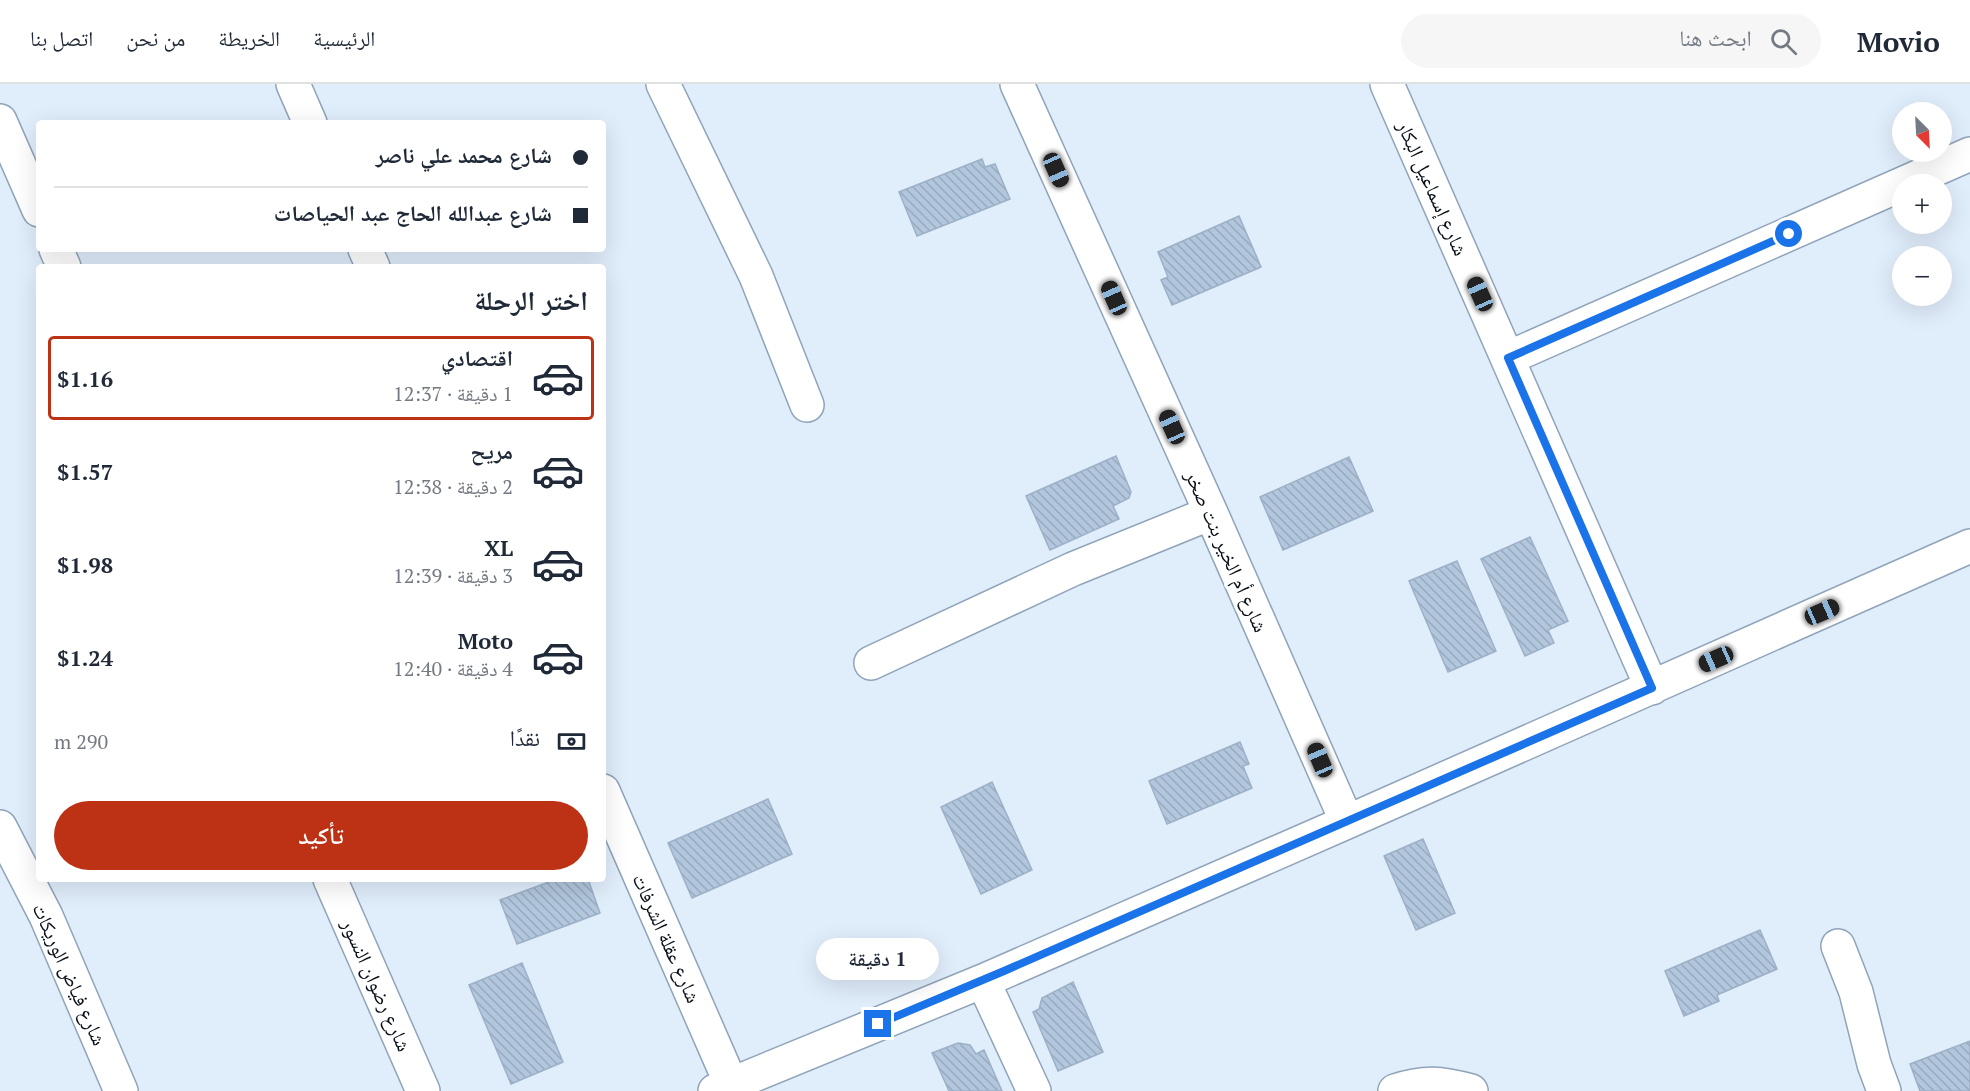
<!DOCTYPE html>
<html lang="ar">
<head>
<meta charset="utf-8">
<style>
  body { margin:0; font-family:"PT Serif","Noto Naskh Arabic",serif; background:#f6f6f7; color:#1f2937; direction:rtl; height:100vh; display:flex; flex-direction:column; font-size:22px; white-space:nowrap }
  * { box-sizing:border-box; margin:0 }
  p { font-size:20px; color:#747a83 }
  .icon { flex:none; width:33px; height:33px; fill:none; stroke:currentColor; stroke-width:2; stroke-linecap:round; stroke-linejoin:round }
  .map { position:relative; flex:1; overflow:hidden; direction:ltr }
  .panel { position:absolute; left:36px; top:180px; width:570px; height:618px; display:flex; flex-direction:column; background:#fff; border-radius:6px; box-shadow:0 6px 24px #0002; direction:rtl }
  .panel>* { flex:none }
  .top-card { position:absolute; left:36px; top:36px; width:570px; height:132px; border-radius:6px; box-shadow:0 6px 24px #0002; direction:rtl; display:grid; align-content:center; height:132px; padding:0 18px; background:#fff }
  .needle { width:39px; rotate:156deg }
  .controls { position:absolute; left:1892px; top:18px; display:grid; gap:12px }
  .controls a { display:grid; place-items:center; width:60px; height:60px; border-radius:50%; background:#fff; box-shadow:0 6px 24px #0002; font-size:30px }
  .end { position:absolute; width:27px; height:27px; margin:-14px; border:8px solid #1a73e8; background:#fff; box-shadow:0 0 0 3px #fff }
  .from { border-radius:50% }
  .bubble { position:absolute; height:42px; border-radius:21px; background:#fff; box-shadow:0 6px 24px #0002; font-size:20px; font-weight:600; line-height:42px; text-align:center; direction:rtl }
  .car { position:absolute; width:18px; height:36px; margin:-18px -9px; border-radius:8px; box-shadow:0 0 4px 2px #0007; background:linear-gradient(#222 24%,#8ab4d8 0 40%,#222 0 76%,#8ab4d8 0 86%,#222 0) }
  .top-card b { display:flex; align-items:center; gap:21px; height:57px; font-size:22px }
  .top-card b+b { border-top:2px solid #e0e1e3 }
  .top-card i { width:15px; height:15px; background:#1f2937 }
  ul { padding:0; list-style:none }
  li { display:flex; align-items:center; gap:18px; height:84px; margin:0 12px 9px; padding:0 6px; border:3px solid transparent; border-radius:6px }
  li div { flex:1 }
  li b { display:block; font-size:22px }
  li em { font-style:normal; font-weight:600 }
  li.active { border-color:#bd3215 }
  li>.icon { width:54px; height:54px; stroke-width:1.5 }
  h2 { padding:0 18px; font-size:27px; line-height:72px }
  .pay { display:flex; align-items:center; gap:15px; height:66px; padding:0 18px; font-size:22px }
  .pay p { margin-inline-start:auto }
  .primary-button { display:flex; gap:12px; margin-top:auto; padding:12px 18px }
  .primary-button a { flex:1; height:69px; border-radius:36px; background:#bd3215; color:#fff; font-size:24px; font-weight:600; line-height:69px; text-align:center }
  header { display:flex; align-items:center; gap:36px; box-sizing:border-box; height:84px; padding:0 30px; background:#fff; border-bottom:2px solid #e0e1e3 }
  header strong { font-size:28px }
  nav { display:flex; gap:33px; margin-inline-start:auto; font-size:21px }
  .search { width:420px; height:54px; background:#f6f6f7; display:flex; align-items:center; gap:15px; box-sizing:border-box; padding:0 21px; border-radius:33px; color:#747a83; font-size:22px }
  .map>svg:first-child { display:block }
  .building { fill:url(#building-back-hatch); stroke:#9cb0c6; stroke-width:1.5 }
  .lines { fill:none; stroke-linecap:round; stroke-linejoin:round }
  .minor-casing { stroke:#8fa4b9; stroke-width:36 }
  .minor { stroke:#fff; stroke-width:33 }
  .route { stroke:#1a73e8; stroke-width:8 }
  .labels { text-anchor:middle; dominant-baseline:central; stroke-width:6; stroke-linejoin:round; paint-order:stroke }
  .street-label { font-size:20px; fill:#080f17; stroke:#fff }
</style>
</head>
<body>
<header>
<strong>Movio</strong>
<div class="search"><svg class="icon" aria-label="search" viewBox="0 0 24 24"><circle cx="10" cy="10" r="6"/><path d="M15 15l6 6"/></svg>ابحث هنا</div>
<nav><a>الرئيسية</a><a>الخريطة</a><a>من نحن</a><a>اتصل بنا</a></nav>
</header>
<div class="map">
<svg width="1970" height="1007" viewBox="0 0 1970 1007">
  <defs>
    <pattern id="building-back-hatch" width="6" height="6" patternUnits="userSpaceOnUse" patternTransform="scale(1.5)"><rect width="6" height="6" fill="#b2c7dd"/><path d="M-1 5l2 2M0 0l6 6M5-1l2 2" fill="none" stroke="#98aabd"/></pattern>
  </defs>
  <rect width="100%" height="100%" fill="#e0edfb"/>
  <path class="building" d="M 982,75 L 985,83 L 995,80 L 1010,115 L 917,152 L 899,108 Z
    M 1239,132 L 1261,183 L 1172,221 L 1161,196 L 1168,193 L 1158,168 Z
    M 1116,372 L 1131,408 L 1129,414 L 1113,422 L 1119,435 L 1050,466 L 1026,412 Z
    M 1349,373 L 1373,427 L 1283,466 L 1260,413 Z
    M 1530,453 L 1568,537 L 1548,546 L 1554,559 L 1525,572 L 1481,475 Z
    M 1457,477 L 1496,567 L 1448,588 L 1409,497 Z
    M 1240,658 L 1249,680 L 1243,682 L 1252,704 L 1167,740 L 1149,697 Z
    M 992,698 L 1032,786 L 981,810 L 941,723 Z
    M 768,715 L 792,770 L 692,814 L 668,759 Z
    M 1423,755 L 1455,829 L 1416,846 L 1384,772 Z
    M 557,795 L 588,795 L 600,829 L 517,860 L 500,816 Z
    M 1760,846 L 1777,885 L 1717,911 L 1719,917 L 1684,932 L 1665,887 Z
    M 522,879 L 563,978 L 511,1000 L 469,901 Z
    M 1073,898 L 1103,968 L 1058,987 L 1033,928 L 1039,925 L 1042,914 Z
    M 1970,957 L 1970,1007 L 1920,1007 L 1910,980 Z
    M 958,959 L 970,961 L 976,970 L 984,966 L 1002,1007 L 949,1007 L 932,969 Z"/>
  <g class="lines">
    <defs>
      <path id="minor" d="M 293,0 L 310,39
        M 663,0 L 756,192 L 807,321
        M 1017,0 L 1211,429 L 1347,738
        M 1387,0 L 1652,604
        M 0,37 L 39,126
        M 56,165 L 64,183
        M 365,165 L 373,183
        M 1508,274 L 1970,70
        M 871,579 L 1073,485 L 1211,429
        M 603,707 L 731,1000
        M 0,743 L 46,832 L 121,1007
        M 330,795 L 423,1007
        M 1838,862 L 1856,908 L 1874,980 L 1884,1007
        M 983,897 L 1034,1007
        M 715,1007 L 983,897 L 1347,738 L 1970,462
        M 1395,1007 C 1425,997 1441,999 1471,1007"/>
    </defs>
    <use href="#minor" class="minor-casing"/>
    <use href="#minor" class="minor"/>
  </g>
  <g class="lines">
    <path class="route" d="M 878,940 L 1004,887 L 1652,604 L 1508,274 L 1789,150"/>
  </g>
  <g class="labels">
    <g class="street-label">
      <text transform="translate(1433 104) rotate(66)">شارع إسماعيل البكار</text>
      <text transform="translate(1227 467) rotate(66)">شارع أم الخير بنت صخر</text>
      <text transform="translate(667 854) rotate(66)">شارع عقلة الشرفات</text>
      <text transform="translate(70 890) rotate(66)">شارع فياض الوريكات</text>
      <text transform="translate(377 901) rotate(66)">شارع رضوان النسور</text>
    </g>
  </g>
</svg>
<div class="controls">
<a><svg class="needle" viewBox="-14 -14 28 28"><path d="M0-13l5 13h-10z" fill="#e53935"/><path d="M0 13l5-13h-10z" fill="#747a83"/></svg></a>
<a>+</a>
<a>−</a>
</div>
<i class="end from" style="left:1789px;top:150px"></i>
<i class="end" style="left:878px;top:940px"></i>
<div class="bubble" style="left:816px;top:854px;width:123px">1 دقيقة</div>
<i class="car" style="left:1056px;top:86px;rotate:156deg"></i>
<i class="car" style="left:1480px;top:210px;rotate:336deg"></i>
<i class="car" style="left:1114px;top:214px;rotate:336deg"></i>
<i class="car" style="left:1172px;top:343px;rotate:336deg"></i>
<i class="car" style="left:1822px;top:528px;rotate:66deg"></i>
<i class="car" style="left:1716px;top:575px;rotate:246deg"></i>
<i class="car" style="left:1320px;top:676px;rotate:337deg"></i>
<div class="top-card">
<b><i class="from"></i>شارع محمد علي ناصر</b>
<b><i></i>شارع عبدالله الحاج عبد الحياصات</b>
</div>
<section class="panel">
<h2>اختر الرحلة</h2>
<ul>
<li class="active"><svg class="icon" aria-label="car" viewBox="0 0 24 24"><path d="M5 17H2v-5l4-1 3-4h7l3 4 3 1v5h-3M9 17h6M6 11h13"/><circle cx="7" cy="17" r="2"/><circle cx="17" cy="17" r="2"/></svg><div><b>اقتصادي</b><p>1 دقيقة · 12:37</p></div><em>$1.16</em></li>
<li><svg class="icon" aria-label="car" viewBox="0 0 24 24"><path d="M5 17H2v-5l4-1 3-4h7l3 4 3 1v5h-3M9 17h6M6 11h13"/><circle cx="7" cy="17" r="2"/><circle cx="17" cy="17" r="2"/></svg><div><b>مريح</b><p>2 دقيقة · 12:38</p></div><em>$1.57</em></li>
<li><svg class="icon" aria-label="car" viewBox="0 0 24 24"><path d="M5 17H2v-5l4-1 3-4h7l3 4 3 1v5h-3M9 17h6M6 11h13"/><circle cx="7" cy="17" r="2"/><circle cx="17" cy="17" r="2"/></svg><div><b>XL</b><p>3 دقيقة · 12:39</p></div><em>$1.98</em></li>
<li><svg class="icon" aria-label="car" viewBox="0 0 24 24"><path d="M5 17H2v-5l4-1 3-4h7l3 4 3 1v5h-3M9 17h6M6 11h13"/><circle cx="7" cy="17" r="2"/><circle cx="17" cy="17" r="2"/></svg><div><b>Moto</b><p>4 دقيقة · 12:40</p></div><em>$1.24</em></li>
</ul>
<div class="pay"><svg class="icon" aria-label="cash" viewBox="0 0 24 24"><path d="M3 7h18v10H3z"/><circle cx="12" cy="12" r="2"/></svg>نقدًا<p>290 m</p></div>
<div class="primary-button"><a>تأكيد</a></div>
</section>
</div>
</body>
</html>
